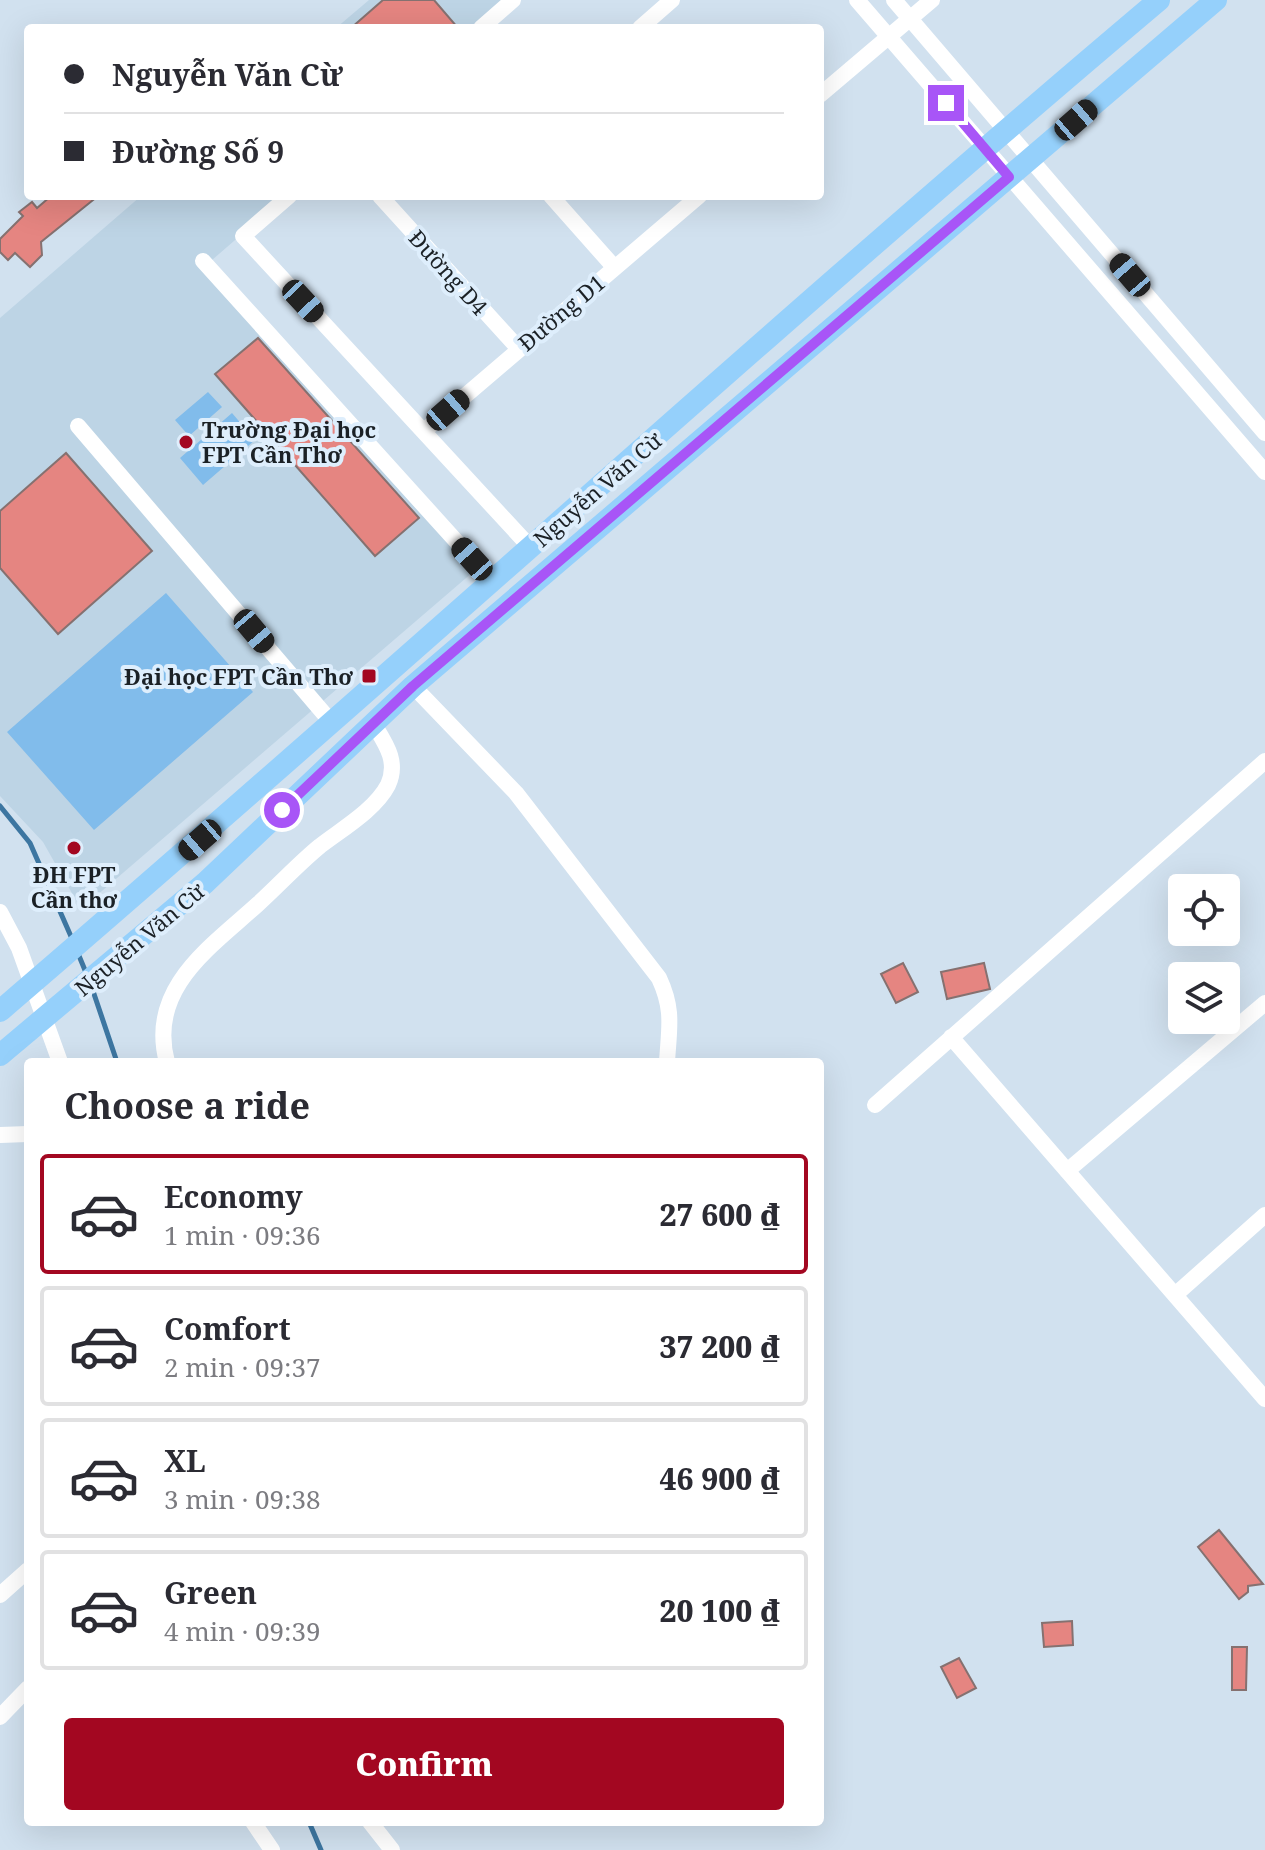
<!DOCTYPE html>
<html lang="en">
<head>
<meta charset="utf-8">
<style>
  body { margin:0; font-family:"Noto Serif",serif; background:#f2f2f3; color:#2b2b33; height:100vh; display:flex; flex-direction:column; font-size:30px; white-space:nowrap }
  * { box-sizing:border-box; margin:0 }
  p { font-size:26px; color:#7c7c81 }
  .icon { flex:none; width:44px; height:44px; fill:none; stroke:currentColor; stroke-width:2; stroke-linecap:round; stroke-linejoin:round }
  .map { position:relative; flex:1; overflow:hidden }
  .details { position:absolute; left:24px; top:1058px; width:800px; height:768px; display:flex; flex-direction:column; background:#fff; border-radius:8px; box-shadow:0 8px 32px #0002 }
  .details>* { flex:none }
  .banner { position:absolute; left:24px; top:24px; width:800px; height:176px; border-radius:8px; box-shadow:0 8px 32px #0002; display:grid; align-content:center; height:176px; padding:0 40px; background:#fff }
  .buttons { position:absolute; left:1168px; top:874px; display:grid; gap:16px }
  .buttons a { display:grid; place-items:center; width:72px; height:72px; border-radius:8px; background:#fff; box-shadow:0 8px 32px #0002; font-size:40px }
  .end { position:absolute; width:36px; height:36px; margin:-18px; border:10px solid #a855f7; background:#fff; box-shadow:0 0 0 4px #fff }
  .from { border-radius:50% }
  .car { position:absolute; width:24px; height:48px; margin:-24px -12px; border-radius:10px; box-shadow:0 0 6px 2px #0007; background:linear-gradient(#222 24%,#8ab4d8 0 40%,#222 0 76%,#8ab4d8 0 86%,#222 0) }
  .banner b { display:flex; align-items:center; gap:28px; height:76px; font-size:30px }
  .banner b+b { border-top:2px solid #e1e1e2 }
  .banner i { width:20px; height:20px; background:#2b2b33 }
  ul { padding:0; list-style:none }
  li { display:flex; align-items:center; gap:24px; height:120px; margin:0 16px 12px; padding:0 24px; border:4px solid #e1e1e2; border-radius:8px }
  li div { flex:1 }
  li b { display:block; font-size:30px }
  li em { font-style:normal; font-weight:800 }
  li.active { border-color:#a30721 }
  li>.icon { width:72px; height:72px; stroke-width:1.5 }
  h2 { padding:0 40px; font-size:36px; line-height:96px }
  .action { display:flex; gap:16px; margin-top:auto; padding:16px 40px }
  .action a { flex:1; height:92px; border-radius:8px; background:#a30721; color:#fff; font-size:32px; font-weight:800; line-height:92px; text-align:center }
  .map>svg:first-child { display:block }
  .built { fill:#bdd4e5 }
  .green { fill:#81bceb }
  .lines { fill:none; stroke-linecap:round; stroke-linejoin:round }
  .stream { stroke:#3d76a1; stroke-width:5 }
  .building { fill:#e58581; stroke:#857170; stroke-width:2 }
  .minor { stroke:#fff; stroke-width:16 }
  .major { stroke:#95d0fb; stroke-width:22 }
  .route { stroke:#a855f7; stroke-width:10 }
  .poi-dot { fill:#a30721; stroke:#deeefc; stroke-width:3 }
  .labels { text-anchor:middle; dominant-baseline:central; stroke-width:8; stroke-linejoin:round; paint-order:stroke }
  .street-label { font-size:22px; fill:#1b2126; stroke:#deeefc }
  .poi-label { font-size:22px; font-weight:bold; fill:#1b2126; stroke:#deeefc; text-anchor:start }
</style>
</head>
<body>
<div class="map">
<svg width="1265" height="1850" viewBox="0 0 1265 1850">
  <rect width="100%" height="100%" fill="#d1e1ef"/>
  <path class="built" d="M 369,0 L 513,0 L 481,28 L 336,28 Z
    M 141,196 L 286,196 L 212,260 L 480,566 L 81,909 L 43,842 L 0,796 L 0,318 Z"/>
  <path class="green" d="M 208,392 L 222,407 L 189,436 L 175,420 Z
    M 232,413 L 255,440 L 203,485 L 180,458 Z
    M 166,593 L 253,692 L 94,830 L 7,732 Z"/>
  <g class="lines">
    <path class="stream" d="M 0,806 L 30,843 L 73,941
      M 77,951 L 87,975
      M 92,988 L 117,1062
      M 309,1822 L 321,1850"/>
  </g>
  <path class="building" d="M 383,0 L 434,0 L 458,28 L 351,28 Z
    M 51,196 L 98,196 L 41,242 L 42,255 L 30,267 L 15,253 L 8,260 L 0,252 L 0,239 L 23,216 L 19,212 L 32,202 L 37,208 Z
    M 258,338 L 419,518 L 375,556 L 215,374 Z
    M 66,453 L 152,551 L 58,634 L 0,568 L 0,511 Z
    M 903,963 L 918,992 L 896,1003 L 881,974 Z
    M 984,963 L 990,989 L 947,999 L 941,972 Z
    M 1219,1530 L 1263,1584 L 1248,1586 L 1248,1592 L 1239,1599 L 1198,1547 Z
    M 1072,1621 L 1073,1645 L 1044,1647 L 1042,1623 Z
    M 1232,1647 L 1247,1647 L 1246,1690 L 1232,1690 Z
    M 959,1658 L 976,1688 L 957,1698 L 941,1667 Z"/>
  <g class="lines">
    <path class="minor" d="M 857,0 L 1265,472
      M 894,0 L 1265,433
      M 481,28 L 513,0
      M 640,28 L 672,0
      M 820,95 L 932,0
      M 289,196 L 243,236 L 531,548
      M 380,196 L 518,348
      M 551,196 L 614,267
      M 203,261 L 493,582
      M 78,426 L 332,723
      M 424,431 L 699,196
      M 413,686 L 516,793 L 659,978 C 674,1010 669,1028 667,1062
      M 0,912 L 19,948 L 60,1062
      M 951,1037 L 1265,1399
      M 167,1062 C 147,988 211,947 258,904 C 279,885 298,864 320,846 C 342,829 375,810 388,785 C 399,761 385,743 373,723
      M 875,1105 L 1265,761
      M 0,1135 L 28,1134
      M 1067,1171 L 1265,1003
      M 1175,1295 L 1265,1215
      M 0,1595 L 28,1570
      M 0,1717 L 28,1688
      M 253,1822 L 272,1850
      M 370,1822 L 392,1850"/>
    <path class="major" d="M 0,1011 C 389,678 767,331 1159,0
      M 0,1055 L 205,883 L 413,686 L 1216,0"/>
  </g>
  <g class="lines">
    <path class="route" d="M 282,810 L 413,686 L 1009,177 L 946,103"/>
  </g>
  <g class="poi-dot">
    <circle cx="186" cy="442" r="8"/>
    <rect x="361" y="668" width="16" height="16" rx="4"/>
    <circle cx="74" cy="848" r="8"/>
  </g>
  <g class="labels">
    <g class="street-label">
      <text transform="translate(449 272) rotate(48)">Đường D4</text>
      <text transform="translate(561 312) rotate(-40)">Đường D1</text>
      <text transform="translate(597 489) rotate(-41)">Nguyễn Văn Cừ</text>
      <text transform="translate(139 939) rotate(-40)">Nguyễn Văn Cừ</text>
    </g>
    <g class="poi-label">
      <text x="202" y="429">Trường Đại học<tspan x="202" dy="25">FPT Cần Thơ</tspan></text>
      <text x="353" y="676" text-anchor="end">Đại học FPT Cần Thơ</text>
      <text x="74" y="874" text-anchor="middle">ĐH FPT<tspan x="74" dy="25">Cần thơ</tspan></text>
    </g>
  </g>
</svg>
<div class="buttons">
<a><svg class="icon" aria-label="locate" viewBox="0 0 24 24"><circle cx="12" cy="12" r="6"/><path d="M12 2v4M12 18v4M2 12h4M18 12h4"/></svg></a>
<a><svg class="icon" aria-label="layers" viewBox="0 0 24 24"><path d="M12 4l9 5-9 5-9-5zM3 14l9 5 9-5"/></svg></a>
</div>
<i class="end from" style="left:282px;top:810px"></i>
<i class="end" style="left:946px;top:103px"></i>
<i class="car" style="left:1076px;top:120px;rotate:49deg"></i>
<i class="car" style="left:1130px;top:275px;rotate:319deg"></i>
<i class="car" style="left:303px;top:301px;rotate:137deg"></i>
<i class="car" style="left:448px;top:410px;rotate:49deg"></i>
<i class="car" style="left:472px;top:559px;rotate:318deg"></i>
<i class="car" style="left:254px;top:631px;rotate:140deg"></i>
<i class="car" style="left:200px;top:840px;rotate:229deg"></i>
<div class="banner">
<b><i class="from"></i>Nguyễn Văn Cừ</b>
<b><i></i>Đường Số 9</b>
</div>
<section class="details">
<h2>Choose a ride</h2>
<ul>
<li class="active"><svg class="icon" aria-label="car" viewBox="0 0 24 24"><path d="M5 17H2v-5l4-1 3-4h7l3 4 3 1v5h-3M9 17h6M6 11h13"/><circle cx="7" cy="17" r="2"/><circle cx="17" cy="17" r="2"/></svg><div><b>Economy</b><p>1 min · 09:36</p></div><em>27 600 ₫</em></li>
<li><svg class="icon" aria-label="car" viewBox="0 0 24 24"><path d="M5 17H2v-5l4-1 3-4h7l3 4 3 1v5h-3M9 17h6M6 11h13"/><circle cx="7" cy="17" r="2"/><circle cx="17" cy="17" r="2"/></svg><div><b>Comfort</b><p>2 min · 09:37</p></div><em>37 200 ₫</em></li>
<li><svg class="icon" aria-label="car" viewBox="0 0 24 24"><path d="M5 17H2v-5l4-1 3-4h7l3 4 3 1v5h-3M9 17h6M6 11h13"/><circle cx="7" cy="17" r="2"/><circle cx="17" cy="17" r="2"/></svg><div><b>XL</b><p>3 min · 09:38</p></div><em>46 900 ₫</em></li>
<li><svg class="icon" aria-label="car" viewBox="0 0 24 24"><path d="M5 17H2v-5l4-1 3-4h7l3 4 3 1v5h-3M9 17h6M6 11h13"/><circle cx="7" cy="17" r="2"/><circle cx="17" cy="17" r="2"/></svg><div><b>Green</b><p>4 min · 09:39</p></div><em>20 100 ₫</em></li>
</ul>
<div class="action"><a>Confirm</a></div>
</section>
</div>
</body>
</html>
